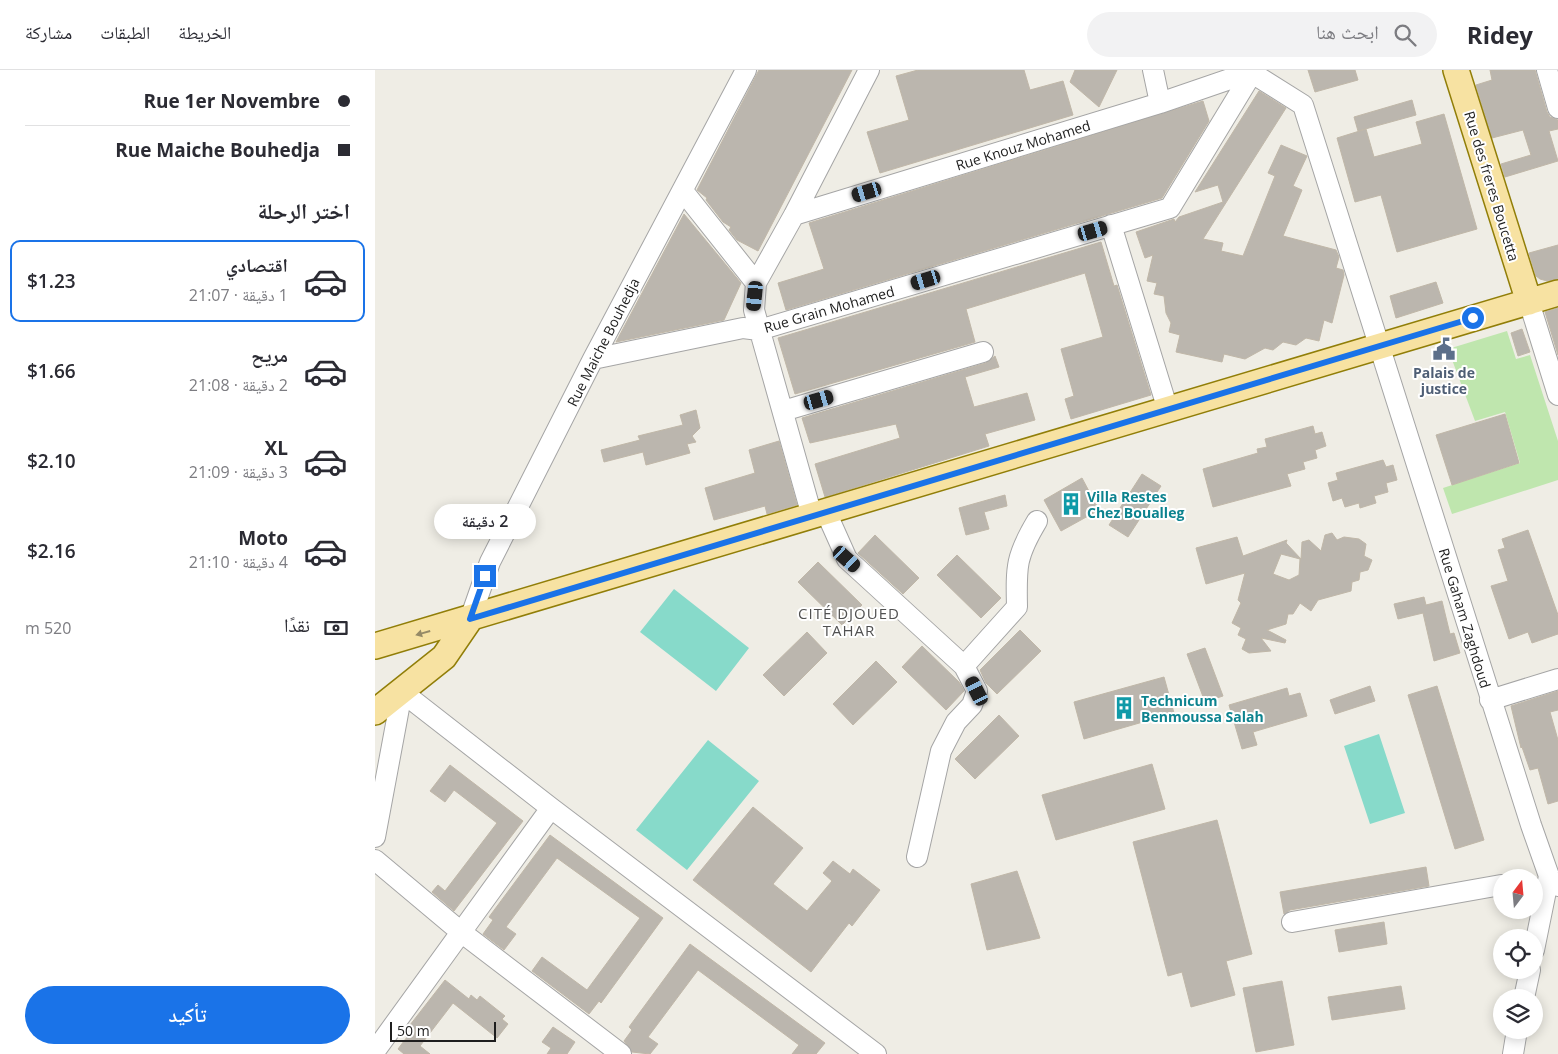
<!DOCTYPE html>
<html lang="ar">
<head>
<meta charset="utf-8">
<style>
  body { margin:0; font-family:"Open Sans","Noto Naskh Arabic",sans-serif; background:#f2f2f3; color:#2b2b33; direction:rtl; height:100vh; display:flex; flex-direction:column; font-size:19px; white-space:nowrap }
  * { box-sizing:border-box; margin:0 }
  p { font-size:16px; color:#7c7c81 }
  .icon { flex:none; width:28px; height:28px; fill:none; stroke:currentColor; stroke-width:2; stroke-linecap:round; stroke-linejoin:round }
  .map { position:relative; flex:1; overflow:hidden; direction:ltr }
  .sheet { display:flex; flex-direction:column; background:#fff; width:375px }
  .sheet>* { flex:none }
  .top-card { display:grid; align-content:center; height:110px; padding:0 25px; background:#fff }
  .needle { width:32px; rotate:16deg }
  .tools { position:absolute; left:1118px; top:799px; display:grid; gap:10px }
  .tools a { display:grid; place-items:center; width:50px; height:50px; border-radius:50%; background:#fff; box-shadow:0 2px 12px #0003; font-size:25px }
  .scale { position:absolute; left:15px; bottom:12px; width:106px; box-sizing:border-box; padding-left:5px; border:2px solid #1e1e1e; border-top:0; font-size:14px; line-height:18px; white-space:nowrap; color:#1e1e1e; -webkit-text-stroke:4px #fff; paint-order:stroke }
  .end { position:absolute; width:22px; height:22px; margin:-11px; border:6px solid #1a73e8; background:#fff; box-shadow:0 0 0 2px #fff }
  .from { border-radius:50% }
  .bubble { position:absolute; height:35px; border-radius:18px; background:#fff; box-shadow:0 2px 12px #0003; font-size:16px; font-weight:600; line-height:35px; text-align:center; direction:rtl }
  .car { position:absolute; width:15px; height:30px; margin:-15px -8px; border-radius:6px; box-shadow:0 0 4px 1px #0007; background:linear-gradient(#222 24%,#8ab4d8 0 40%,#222 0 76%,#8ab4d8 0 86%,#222 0) }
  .top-card b { display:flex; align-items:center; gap:18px; height:48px; font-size:19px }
  .top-card b+b { border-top:1px solid #e1e1e2 }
  .top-card i { width:12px; height:12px; background:#2b2b33 }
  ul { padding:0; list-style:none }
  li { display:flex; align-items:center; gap:15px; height:82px; margin:0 10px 8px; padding:0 15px; border:2px solid transparent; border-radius:10px }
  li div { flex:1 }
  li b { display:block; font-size:19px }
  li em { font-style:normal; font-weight:600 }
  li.active { border-color:#1a73e8 }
  li>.icon { width:45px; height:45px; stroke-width:1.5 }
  h2 { padding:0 25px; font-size:22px; line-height:60px }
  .pay { display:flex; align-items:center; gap:12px; height:55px; padding:0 25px; font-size:19px }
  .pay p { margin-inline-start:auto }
  .cta { display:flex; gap:10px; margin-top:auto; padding:10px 25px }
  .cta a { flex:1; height:58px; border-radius:30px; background:#1a73e8; color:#fff; font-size:20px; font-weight:600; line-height:58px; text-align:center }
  header { display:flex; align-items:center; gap:30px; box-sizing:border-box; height:70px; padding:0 25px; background:#fff; border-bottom:1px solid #e1e1e2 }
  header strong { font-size:24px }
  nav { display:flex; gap:28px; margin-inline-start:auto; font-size:18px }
  .search { width:350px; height:45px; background:#f2f2f3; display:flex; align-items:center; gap:12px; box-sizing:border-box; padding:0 18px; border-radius:28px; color:#7c7c81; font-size:19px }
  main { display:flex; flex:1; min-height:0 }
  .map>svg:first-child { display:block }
  .grass { fill:#bfe6ae }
  .pitch { fill:#87daca }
  .building { fill:#bbb6ae; stroke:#c0b7a8; fill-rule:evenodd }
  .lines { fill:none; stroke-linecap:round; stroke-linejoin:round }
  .minor-casing { stroke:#a5a5a5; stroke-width:22 }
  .major-casing { stroke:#917e08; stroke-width:28 }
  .minor { stroke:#fff; stroke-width:20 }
  .major { stroke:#f7e2a2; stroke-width:25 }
  .oneway { fill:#958a67 }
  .route { stroke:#1a73e8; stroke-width:6 }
  .labels { text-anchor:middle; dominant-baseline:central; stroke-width:4; stroke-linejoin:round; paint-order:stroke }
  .street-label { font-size:14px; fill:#1e1e1e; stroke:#fff }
  .service-label { font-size:14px; font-weight:bold; fill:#4e5e75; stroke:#fff }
  .culture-label { font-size:14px; font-weight:bold; fill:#0d838f; stroke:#fff; text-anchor:start }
  .neighbourhood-label { font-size:15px; letter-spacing:1px; fill:#515151; stroke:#fff }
</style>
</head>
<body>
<header>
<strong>Ridey</strong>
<div class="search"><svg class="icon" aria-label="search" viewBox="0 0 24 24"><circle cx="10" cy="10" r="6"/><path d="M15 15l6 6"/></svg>ابحث هنا</div>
<nav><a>الخريطة</a><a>الطبقات</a><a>مشاركة</a></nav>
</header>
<main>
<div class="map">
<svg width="1183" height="984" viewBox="0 0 1183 984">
  <rect width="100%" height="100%" fill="#efede5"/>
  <path class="grass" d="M 1132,261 L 1141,289 L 1155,285 L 1183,371 L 1183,410 L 1077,444 L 1068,418 L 1145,393 L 1130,342 L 1100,351 L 1073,279 Z"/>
  <path class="pitch" d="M 299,519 L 374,578 L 341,621 L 265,562 Z
    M 1004,664 L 1030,743 L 995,754 L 969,676 Z
    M 333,670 L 384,711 L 312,800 L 261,760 Z"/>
  <path class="building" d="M 384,0 L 477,0 L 383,181 L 362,170 L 354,160 L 356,157 L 348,152 L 331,130 L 332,128 L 322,120 Z
    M 543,0 L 649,0 L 655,20 L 688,11 L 698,45 L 505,103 L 492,62 L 534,50 L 521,6 Z
    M 700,0 L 742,0 L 724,37 L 695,12 Z
    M 933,0 L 980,0 L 983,10 L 940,22 Z
    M 1115,0 L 1160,0 L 1172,42 L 1175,47 L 1183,50 L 1183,59 L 1174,61 L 1183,91 L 1130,107 L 1126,94 L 1156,85 L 1148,60 L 1117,68 L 1101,15 L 1117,10 Z
    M 884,21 L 911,38 L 828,169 L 848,173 L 846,181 L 868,186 L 900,106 L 893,103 L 906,75 L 932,86 L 918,116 L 927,120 L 908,166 L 961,180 L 964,187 L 961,198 L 968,200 L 969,205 L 957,253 L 949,250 L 944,271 L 931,268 L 921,275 L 908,272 L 898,280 L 890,278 L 870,289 L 849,284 L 847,292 L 801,282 L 805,265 L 794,262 L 796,253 L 791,243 L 789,226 L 779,224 L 782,213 L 772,211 L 778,185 L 770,188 L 761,162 L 799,149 L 800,152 L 804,147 L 848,132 L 843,115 L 820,122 Z
    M 1037,30 L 1041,45 L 983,61 L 979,47 Z
    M 828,31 L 834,51 L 787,128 L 411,240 L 403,213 L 449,199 L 434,153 Z
    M 1069,44 L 1102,159 L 1022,182 L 1006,125 L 980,132 L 962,68 L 991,59 L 999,87 L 1047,74 L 1041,52 Z
    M 309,144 L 366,213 L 349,250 L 241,272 Z
    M 726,172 L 739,216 L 742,215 L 776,325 L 696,349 L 690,329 L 699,326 L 686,279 L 728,267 L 710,203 L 591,239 L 600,272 L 420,324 L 403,268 Z
    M 1183,175 L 1183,209 L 1172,211 L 1165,209 L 1161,206 L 1154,183 Z
    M 1061,212 L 1068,233 L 1021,248 L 1015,226 Z
    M 1183,238 L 1183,285 L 1170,242 Z
    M 1147,259 L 1155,282 L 1143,286 L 1136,263 Z
    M 620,286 L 624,297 L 590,307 L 599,337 L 652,323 L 660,350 L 610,364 L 614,376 L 450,427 L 440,394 L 525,368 L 521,354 L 435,373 L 427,348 L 611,293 Z
    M 321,340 L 325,358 L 317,366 L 321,372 L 312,374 L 315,383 L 271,395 L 268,382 L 229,392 L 226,380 L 265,370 L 263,366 L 308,355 L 305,345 Z
    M 1130,344 L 1144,393 L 1077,415 L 1061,365 Z
    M 938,356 L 940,364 L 947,362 L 951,376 L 940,380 L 942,388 L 928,392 L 930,399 L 912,404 L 916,416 L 838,437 L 828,399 L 883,383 L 882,379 L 892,377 L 890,369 Z
    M 404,371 L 422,435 L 392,444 L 390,436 L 339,450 L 330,418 L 380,403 L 374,380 Z
    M 1008,390 L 1011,397 L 1018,395 L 1022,410 L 1011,413 L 1013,422 L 999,426 L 1001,433 L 985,438 L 984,433 L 970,437 L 967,428 L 958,431 L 953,413 L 963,410 L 961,403 Z
    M 767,404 L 786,416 L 753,467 L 734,455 Z
    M 707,408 L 724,440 L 686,461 L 669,430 Z
    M 630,425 L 632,436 L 609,442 L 614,459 L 591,465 L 584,438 Z
    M 1153,460 L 1183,545 L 1183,564 L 1157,573 L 1153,562 L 1134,569 L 1116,516 L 1133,511 L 1123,480 L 1130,478 L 1127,469 Z
    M 957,463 L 962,470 L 969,467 L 984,469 L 991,474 L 989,486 L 997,490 L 993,500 L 985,502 L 984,510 L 977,512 L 976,521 L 943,530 L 936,541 L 925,533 L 918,544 L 913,544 L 911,554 L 892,560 L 911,570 L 910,573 L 886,568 L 896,581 L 874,583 L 867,579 L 871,569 L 863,565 L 866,558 L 857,553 L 866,533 L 863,530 L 870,503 L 831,514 L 821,478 L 862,467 L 868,486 L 912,470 L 911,473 L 926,489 L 927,472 L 934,470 L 946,481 L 950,465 ZM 906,484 L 925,489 L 924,505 L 914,510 L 898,504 Z
    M 500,465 L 544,508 L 528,524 L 483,483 Z
    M 582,485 L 626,528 L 606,548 L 562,505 Z
    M 443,492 L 487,535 L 467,555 L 423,512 Z
    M 1049,527 L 1051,535 L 1067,531 L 1075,564 L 1079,563 L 1085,583 L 1059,591 L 1048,543 L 1023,549 L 1019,534 Z
    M 645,560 L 666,581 L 622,624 L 611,613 L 605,600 Z
    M 432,562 L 452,583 L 409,626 L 388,605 Z
    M 547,576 L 584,612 L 589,621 L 571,640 L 527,597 Z
    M 830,578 L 848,626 L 830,632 L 812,584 Z
    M 501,591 L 522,612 L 478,655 L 458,634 Z
    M 789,607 L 799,643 L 709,669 L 699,632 Z
    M 995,616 L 1000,631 L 960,644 L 955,630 Z
    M 1062,616 L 1109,770 L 1080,779 L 1033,625 Z
    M 912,618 L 914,626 L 925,623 L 932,646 L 878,662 L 882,675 L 867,679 L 854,635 Z
    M 1183,621 L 1183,640 L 1175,642 L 1183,670 L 1183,731 L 1173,734 L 1163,698 L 1155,700 L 1147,677 L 1146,678 L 1136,636 Z
    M 624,645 L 644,666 L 600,709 L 580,689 Z
    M 777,694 L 790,739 L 681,770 L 667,725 Z
    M 75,695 L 148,751 L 79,841 L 57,822 L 63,815 L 70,821 L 122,753 L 79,720 L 70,732 L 55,721 Z
    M 378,737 L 428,778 L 398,814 L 432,841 L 457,811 L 448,803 L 458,791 L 475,804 L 478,799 L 505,820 L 477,856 L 474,853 L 436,902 L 318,810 Z
    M 842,750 L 877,884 L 851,891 L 860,925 L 816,937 L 807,902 L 793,906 L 758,772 Z
    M 175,765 L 288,848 L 226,933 L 224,931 L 214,944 L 157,901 L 167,887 L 212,920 L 265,848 L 182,788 L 131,857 L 141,864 L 129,880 L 108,864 L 118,850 L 114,847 Z
    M 1051,797 L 1054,816 L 915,840 L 909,844 L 905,822 Z
    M 642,801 L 665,868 L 612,880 L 596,814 Z
    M 1009,852 L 1012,874 L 964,882 L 960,860 Z
    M 315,874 L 450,973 L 441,984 L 417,984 L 424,975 L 323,900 L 273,967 L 283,974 L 275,984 L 257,982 L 249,971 L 257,960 L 254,957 Z
    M 70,910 L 94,929 L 96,925 L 102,930 L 105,926 L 130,946 L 127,949 L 133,954 L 122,968 L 78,933 L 45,976 L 55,984 L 29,984 L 23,979 L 32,967 L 28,964 Z
    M 907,911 L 919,975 L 881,982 L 868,918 Z
    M 1026,916 L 1030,939 L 957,950 L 953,927 Z
    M 178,957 L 200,972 L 192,984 L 172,984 L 176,978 L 167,972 Z"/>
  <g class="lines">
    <defs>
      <path id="minor" d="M 778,0 L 785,33
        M 1172,0 L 1183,38
        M 877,3 L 928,35 L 1156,755 L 1174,806 L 1183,816
        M 308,121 L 381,213
        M 419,145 L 785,33 L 881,0
        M 736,155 L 793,340
        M 1154,232 L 1183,325
        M 218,289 L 368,258 L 384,260 L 795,138 L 877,3
        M 408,341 L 608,282
        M 451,442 L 472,489 L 589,596 L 602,621 L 597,635 L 581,652 L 566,681 L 542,787
        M 437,446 L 379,240 L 381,213 L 419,145 L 494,0
        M 95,549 L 115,492 L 218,289 L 371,0
        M 589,596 L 642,537 C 641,496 641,486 662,451
        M 1115,630 L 1183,609
        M 0,767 L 27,622 L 176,738 L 501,984
        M 0,790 L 86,862 L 246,984
        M 917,852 L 1126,815
        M 1159,880 L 1174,806
        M 1149,928 L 1155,900
        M 0,981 L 176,738
        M 1138,984 L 1142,960"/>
      <path id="major" d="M 1081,0 L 1154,232
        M 0,576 L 1183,223
        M 0,642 L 69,587 L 95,549"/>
    </defs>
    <use href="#minor" class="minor-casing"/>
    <use href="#major" class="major-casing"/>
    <use href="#minor" class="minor"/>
    <use href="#major" class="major"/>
  </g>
  <defs><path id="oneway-solid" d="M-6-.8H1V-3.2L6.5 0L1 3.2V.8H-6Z" transform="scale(1.25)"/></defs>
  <use class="oneway" href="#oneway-solid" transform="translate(48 563) rotate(164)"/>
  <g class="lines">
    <path class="route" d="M 110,506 L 95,549 L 1098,248"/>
  </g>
  <defs>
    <symbol id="civic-bare" viewBox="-9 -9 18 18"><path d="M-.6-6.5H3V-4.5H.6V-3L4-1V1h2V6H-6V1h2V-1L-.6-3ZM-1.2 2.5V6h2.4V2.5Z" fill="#5c6f8a" stroke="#fff" stroke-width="2.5" paint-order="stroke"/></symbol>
    <symbol id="building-bare" viewBox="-9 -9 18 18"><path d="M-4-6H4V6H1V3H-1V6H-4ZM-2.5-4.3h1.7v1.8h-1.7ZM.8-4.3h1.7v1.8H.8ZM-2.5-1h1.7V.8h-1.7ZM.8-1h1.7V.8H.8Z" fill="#0f9aa8" stroke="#fff" stroke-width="2.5" paint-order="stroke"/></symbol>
  </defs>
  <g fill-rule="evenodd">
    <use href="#civic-bare" x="1053" y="263" width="32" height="32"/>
    <use href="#building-bare" x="680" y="418" width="32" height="32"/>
    <use href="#building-bare" x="733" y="622" width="32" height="32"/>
  </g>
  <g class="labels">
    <g class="street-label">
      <text transform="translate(648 75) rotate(-17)">Rue Knouz Mohamed</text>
      <text transform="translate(1117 116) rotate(73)">Rue des freres Boucetta</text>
      <text transform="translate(454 239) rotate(-16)">Rue Grain Mohamed</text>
      <text transform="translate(228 272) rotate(-63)">Rue Maiche Bouhedja</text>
      <text transform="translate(1090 548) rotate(73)">Rue Gaham Zaghdoud</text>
    </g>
    <g class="service-label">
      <text x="1069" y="302">Palais de<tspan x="1069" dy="16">justice</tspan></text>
    </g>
    <g class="culture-label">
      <text x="712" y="426">Villa Restes<tspan x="712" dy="16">Chez Boualleg</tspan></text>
      <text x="766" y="630">Technicum<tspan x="766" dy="16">Benmoussa Salah</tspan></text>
    </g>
    <g class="neighbourhood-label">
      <text x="474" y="543">CITÉ DJOUED<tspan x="474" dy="17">TAHAR</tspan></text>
    </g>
  </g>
</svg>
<div class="tools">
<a><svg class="needle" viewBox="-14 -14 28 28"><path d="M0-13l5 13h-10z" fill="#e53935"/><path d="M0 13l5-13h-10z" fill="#7c7c81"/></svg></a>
<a><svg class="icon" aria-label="locate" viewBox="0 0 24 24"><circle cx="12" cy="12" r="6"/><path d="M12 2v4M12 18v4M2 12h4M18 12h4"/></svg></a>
<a><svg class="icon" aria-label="layers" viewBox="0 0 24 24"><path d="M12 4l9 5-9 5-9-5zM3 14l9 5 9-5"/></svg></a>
</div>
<div class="scale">50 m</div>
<i class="end from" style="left:1098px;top:248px"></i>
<i class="end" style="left:110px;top:506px"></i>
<div class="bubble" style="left:59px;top:434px;width:102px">2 دقيقة</div>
<i class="car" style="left:492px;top:122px;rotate:253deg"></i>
<i class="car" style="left:718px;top:161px;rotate:74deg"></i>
<i class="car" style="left:551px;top:210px;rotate:253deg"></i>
<i class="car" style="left:380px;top:226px;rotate:186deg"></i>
<i class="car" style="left:444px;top:330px;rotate:74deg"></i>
<i class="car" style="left:472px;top:489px;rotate:132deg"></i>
<i class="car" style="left:602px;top:621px;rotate:333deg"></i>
</div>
<section class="sheet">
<div class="top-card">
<b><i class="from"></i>Rue 1er Novembre</b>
<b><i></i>Rue Maiche Bouhedja</b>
</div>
<h2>اختر الرحلة</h2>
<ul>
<li class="active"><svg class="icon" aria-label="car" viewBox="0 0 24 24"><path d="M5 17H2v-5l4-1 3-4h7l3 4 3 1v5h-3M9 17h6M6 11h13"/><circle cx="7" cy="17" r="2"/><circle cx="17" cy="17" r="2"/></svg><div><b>اقتصادي</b><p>1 دقيقة · 21:07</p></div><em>$1.23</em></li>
<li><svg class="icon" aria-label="car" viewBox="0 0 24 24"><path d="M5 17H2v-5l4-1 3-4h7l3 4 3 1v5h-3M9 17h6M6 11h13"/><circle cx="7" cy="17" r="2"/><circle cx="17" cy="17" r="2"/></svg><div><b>مريح</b><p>2 دقيقة · 21:08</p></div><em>$1.66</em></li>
<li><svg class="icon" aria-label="car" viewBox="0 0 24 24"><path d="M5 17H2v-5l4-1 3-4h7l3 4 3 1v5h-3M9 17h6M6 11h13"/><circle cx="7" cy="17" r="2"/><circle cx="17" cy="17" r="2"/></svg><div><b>XL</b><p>3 دقيقة · 21:09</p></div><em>$2.10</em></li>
<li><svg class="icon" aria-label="car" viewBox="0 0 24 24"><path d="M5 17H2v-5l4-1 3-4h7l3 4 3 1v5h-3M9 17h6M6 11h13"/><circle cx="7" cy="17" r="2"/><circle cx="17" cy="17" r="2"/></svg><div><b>Moto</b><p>4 دقيقة · 21:10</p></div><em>$2.16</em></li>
</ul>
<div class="pay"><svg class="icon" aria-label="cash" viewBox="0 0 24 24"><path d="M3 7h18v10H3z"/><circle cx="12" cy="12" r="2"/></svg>نقدًا<p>520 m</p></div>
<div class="cta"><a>تأكيد</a></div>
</section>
</main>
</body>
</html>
